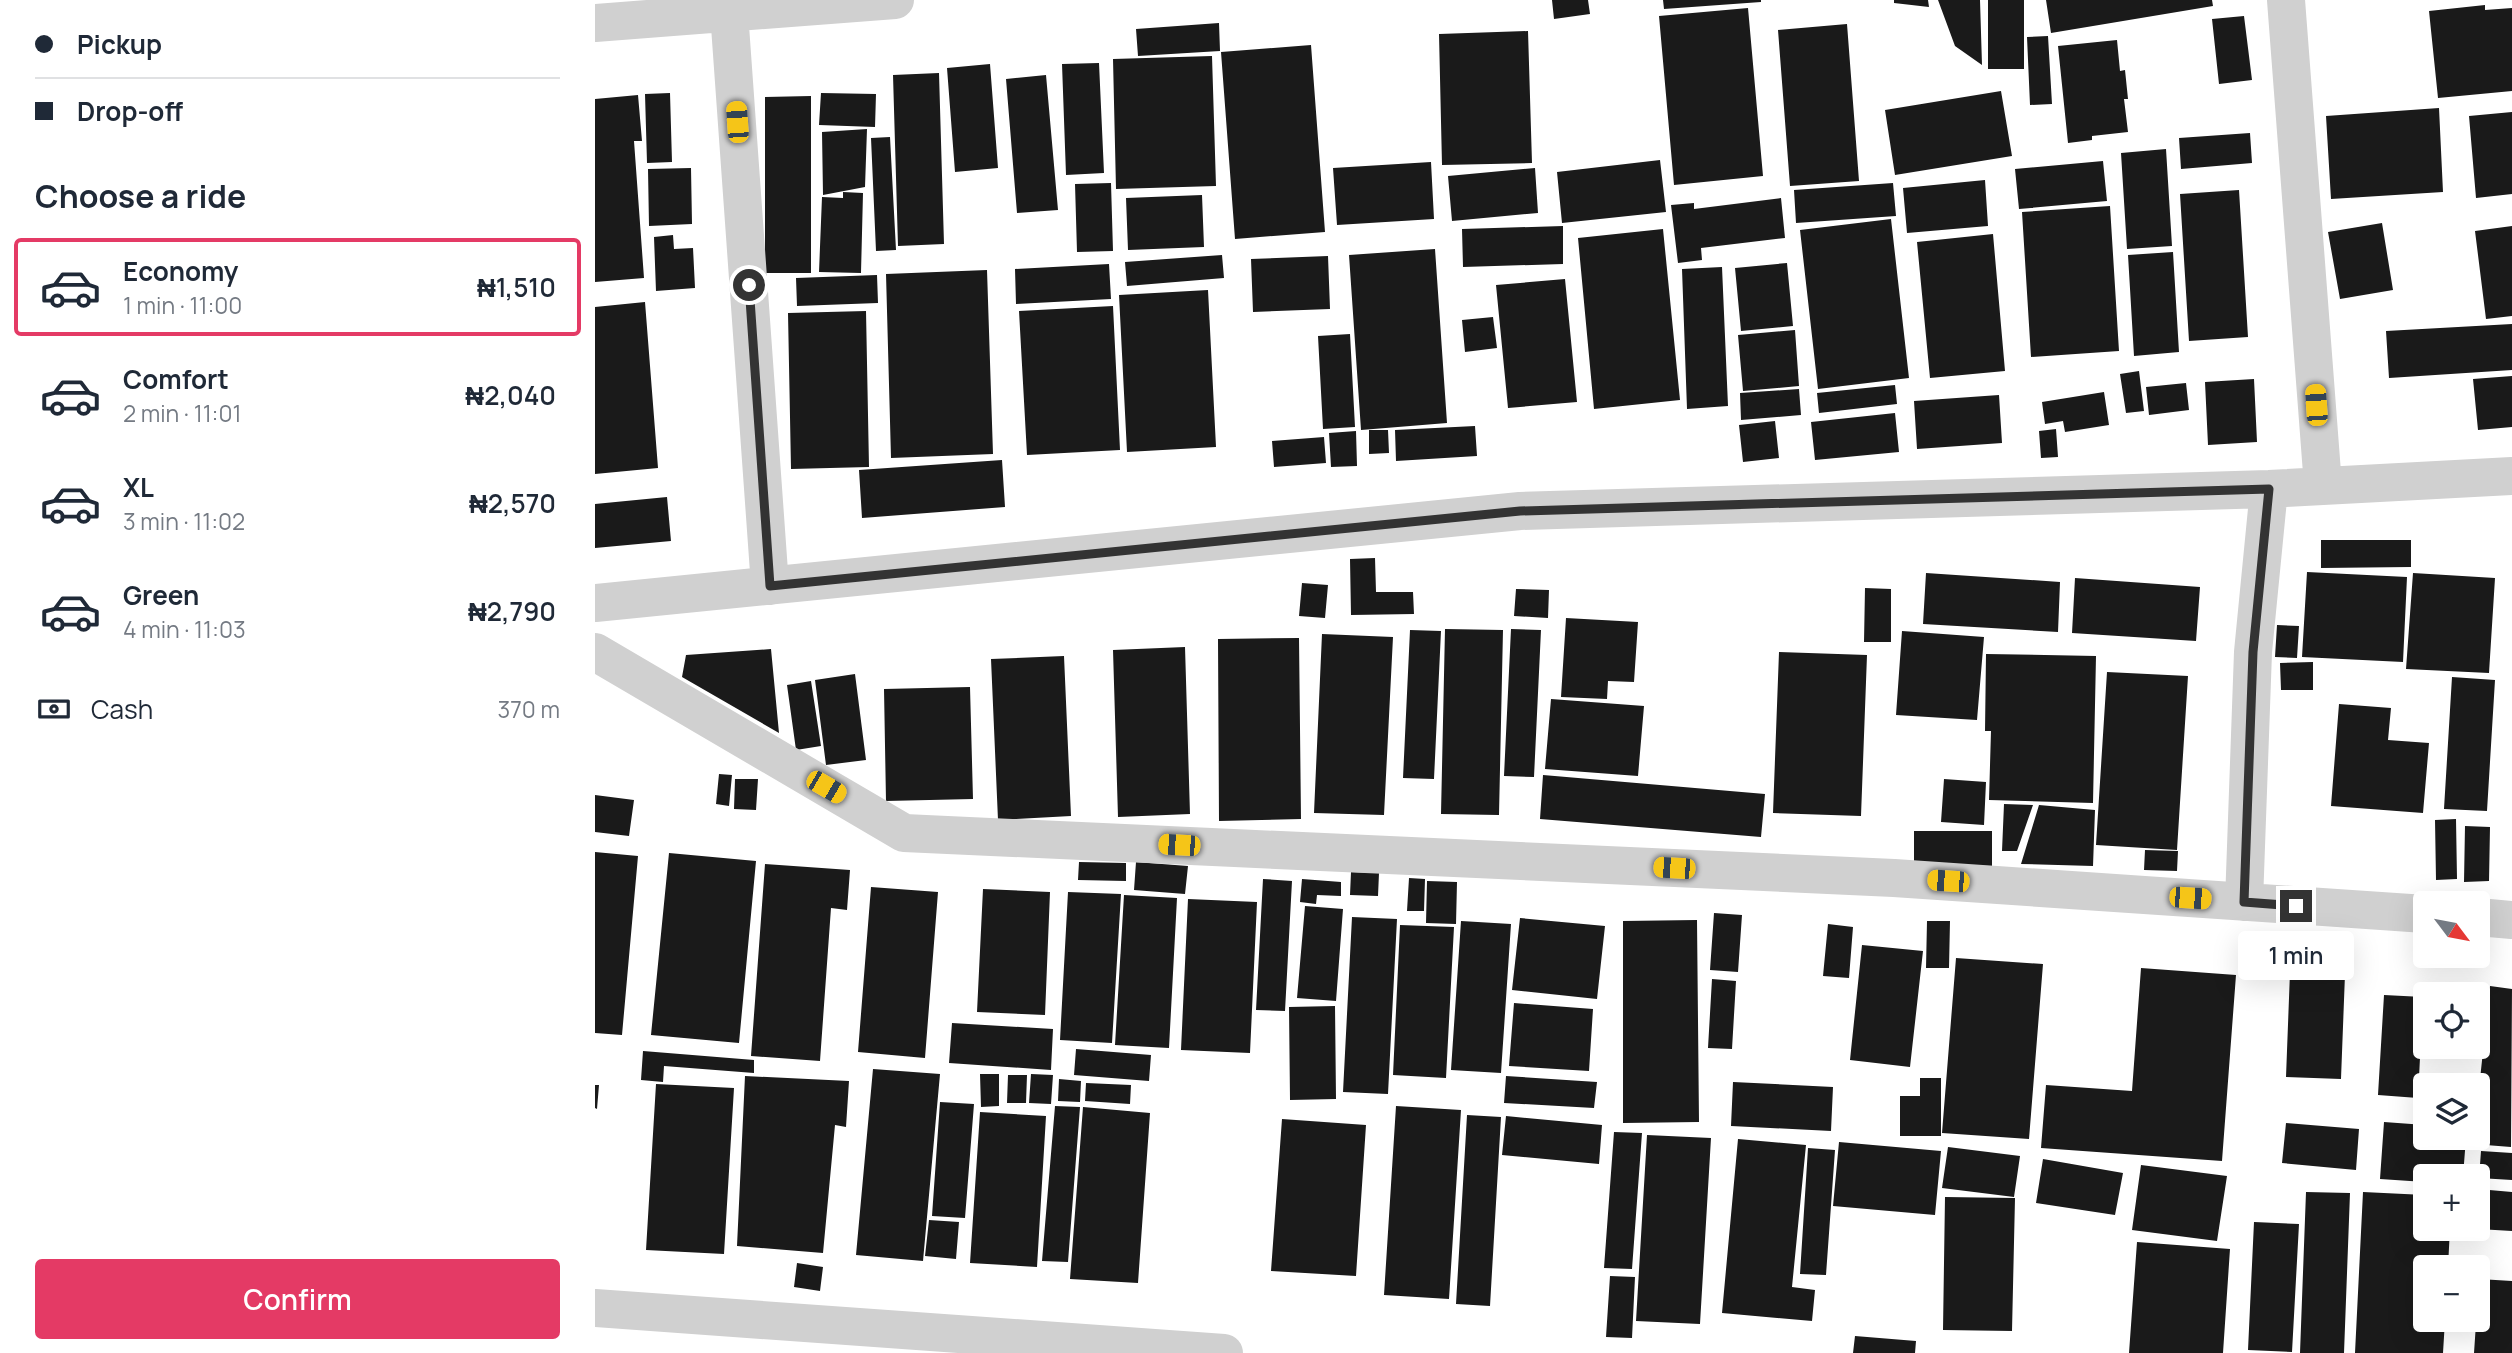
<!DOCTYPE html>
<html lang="en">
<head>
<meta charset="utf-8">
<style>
  body { margin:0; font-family:Manrope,sans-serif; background:#f2f2f3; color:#1f2937; height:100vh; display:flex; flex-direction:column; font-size:26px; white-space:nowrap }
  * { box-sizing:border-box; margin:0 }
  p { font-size:23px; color:#747a83 }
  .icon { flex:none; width:38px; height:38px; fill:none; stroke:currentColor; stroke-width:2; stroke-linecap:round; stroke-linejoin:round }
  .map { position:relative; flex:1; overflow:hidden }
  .drawer { display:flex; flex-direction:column; background:#fff; width:595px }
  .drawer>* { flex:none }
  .hud { display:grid; align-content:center; height:154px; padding:0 35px; background:#fff }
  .needle { width:46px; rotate:122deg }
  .controls { position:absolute; left:1818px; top:891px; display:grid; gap:14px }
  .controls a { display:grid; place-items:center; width:77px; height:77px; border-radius:7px; background:#fff; box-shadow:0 7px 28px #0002; font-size:35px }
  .end { position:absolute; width:32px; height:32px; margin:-16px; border:9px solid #333; background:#fff; box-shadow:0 0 0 4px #fff }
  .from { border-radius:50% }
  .bubble { position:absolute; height:49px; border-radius:7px; background:#fff; box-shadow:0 7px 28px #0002; font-size:23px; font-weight:600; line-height:49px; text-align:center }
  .car { position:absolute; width:21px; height:42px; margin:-21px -10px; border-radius:9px; box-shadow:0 0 5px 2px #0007; background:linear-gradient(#f5c518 24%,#345 0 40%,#f5c518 0 76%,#345 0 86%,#f5c518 0) }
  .hud b { display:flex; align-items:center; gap:24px; height:66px; font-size:26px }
  .hud b+b { border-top:2px solid #e0e1e3 }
  .hud i { width:18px; height:18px; background:#1f2937 }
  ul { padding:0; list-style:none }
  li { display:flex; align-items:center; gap:21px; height:98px; margin:0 14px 10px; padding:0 21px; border:4px solid transparent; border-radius:7px }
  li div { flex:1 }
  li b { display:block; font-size:26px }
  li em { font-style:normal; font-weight:600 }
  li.selected { border-color:#e43a65 }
  li>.icon { width:63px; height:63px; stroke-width:1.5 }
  h2 { padding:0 35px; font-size:32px; line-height:84px }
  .pay { display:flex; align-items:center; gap:18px; height:77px; padding:0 35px; font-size:26px }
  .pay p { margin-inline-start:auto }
  .button { display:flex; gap:14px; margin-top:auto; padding:14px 35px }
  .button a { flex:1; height:80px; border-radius:7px; background:#e43a65; color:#fff; font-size:28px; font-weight:600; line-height:80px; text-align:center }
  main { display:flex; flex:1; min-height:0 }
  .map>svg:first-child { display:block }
  .building { fill:#1a1a1a }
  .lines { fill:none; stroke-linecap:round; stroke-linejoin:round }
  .street { stroke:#d0d0d0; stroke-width:38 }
  .route { stroke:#333; stroke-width:9 }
</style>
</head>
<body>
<main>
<section class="drawer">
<div class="hud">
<b><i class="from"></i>Pickup</b>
<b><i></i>Drop-off</b>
</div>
<h2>Choose a ride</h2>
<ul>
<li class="selected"><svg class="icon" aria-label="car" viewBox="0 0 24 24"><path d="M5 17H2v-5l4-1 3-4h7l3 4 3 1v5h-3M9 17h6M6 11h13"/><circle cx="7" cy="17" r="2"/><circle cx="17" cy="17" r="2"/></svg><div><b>Economy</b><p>1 min · 11:00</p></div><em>₦1,510</em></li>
<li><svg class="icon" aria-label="car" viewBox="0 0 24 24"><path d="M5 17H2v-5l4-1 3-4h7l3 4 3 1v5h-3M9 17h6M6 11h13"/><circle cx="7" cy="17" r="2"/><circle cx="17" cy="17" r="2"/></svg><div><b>Comfort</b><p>2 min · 11:01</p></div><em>₦2,040</em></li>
<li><svg class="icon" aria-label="car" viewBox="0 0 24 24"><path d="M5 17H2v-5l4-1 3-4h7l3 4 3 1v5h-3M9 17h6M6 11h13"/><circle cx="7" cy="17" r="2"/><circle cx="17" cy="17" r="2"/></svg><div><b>XL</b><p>3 min · 11:02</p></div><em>₦2,570</em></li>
<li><svg class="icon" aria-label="car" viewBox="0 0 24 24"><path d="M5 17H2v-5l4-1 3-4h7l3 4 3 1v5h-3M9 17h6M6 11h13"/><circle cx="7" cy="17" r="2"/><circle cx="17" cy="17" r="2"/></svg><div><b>Green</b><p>4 min · 11:03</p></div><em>₦2,790</em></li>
</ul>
<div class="pay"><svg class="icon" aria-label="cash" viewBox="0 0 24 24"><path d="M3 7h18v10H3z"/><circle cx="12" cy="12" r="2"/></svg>Cash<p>370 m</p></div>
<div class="button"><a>Confirm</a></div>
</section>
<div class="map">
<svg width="1917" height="1353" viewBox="0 0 1917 1353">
  <rect width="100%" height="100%" fill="#fff"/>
  <path class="building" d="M 957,0 L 993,0 L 995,14 L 959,19 Z
    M 1068,0 L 1166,0 L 1166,2 L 1069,9 Z
    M 1299,0 L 1333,0 L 1334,7 L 1299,3 Z
    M 1343,0 L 1385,0 L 1387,65 L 1360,46 Z
    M 1393,0 L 1429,0 L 1429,69 L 1393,69 Z
    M 1451,0 L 1617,0 L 1618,6 L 1456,33 Z
    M 1890,5 L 1890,10 L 1917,8 L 1917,91 L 1843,98 L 1834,11 Z
    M 1153,8 L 1168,176 L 1079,185 L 1064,16 Z
    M 1649,16 L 1657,80 L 1624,84 L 1617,19 Z
    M 624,23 L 625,51 L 543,56 L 541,29 Z
    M 1252,24 L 1264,181 L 1195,186 L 1183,30 Z
    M 933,31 L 937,163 L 847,165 L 844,34 Z
    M 1453,36 L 1457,104 L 1435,105 L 1432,37 Z
    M 1522,40 L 1525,71 L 1530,70 L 1533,99 L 1529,99 L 1533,132 L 1497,136 L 1497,140 L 1473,143 L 1463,46 Z
    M 716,45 L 730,232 L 640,239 L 626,52 Z
    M 617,56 L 621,186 L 521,189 L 518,59 Z
    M 504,63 L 509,173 L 471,175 L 467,64 Z
    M 395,64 L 403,168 L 360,172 L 352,68 Z
    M 344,73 L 349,244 L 303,246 L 298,75 Z
    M 451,75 L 463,210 L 422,213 L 411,79 Z
    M 1406,91 L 1417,156 L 1300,175 L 1290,110 Z
    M 75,93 L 77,162 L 52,163 L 50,94 Z
    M 226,93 L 281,94 L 280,127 L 224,125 Z
    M 43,95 L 47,141 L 39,141 L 49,278 L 0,282 L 0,99 Z
    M 216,96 L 216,273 L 170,273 L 170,97 Z
    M 1844,108 L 1848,192 L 1736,199 L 1731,116 Z
    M 1917,112 L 1917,194 L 1881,198 L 1874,116 Z
    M 272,129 L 270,187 L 228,195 L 227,132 Z
    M 1655,133 L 1657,163 L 1586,169 L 1584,138 Z
    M 295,137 L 301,250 L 281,251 L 276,138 Z
    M 1571,149 L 1577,246 L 1532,249 L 1526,153 Z
    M 1065,160 L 1071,212 L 967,223 L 962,172 Z
    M 1508,161 L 1512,201 L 1424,209 L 1420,169 Z
    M 836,162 L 839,219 L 742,225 L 738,168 Z
    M 96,168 L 97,224 L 54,226 L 53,169 Z
    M 940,168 L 943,213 L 857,221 L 853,176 Z
    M 1390,180 L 1393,226 L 1312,233 L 1308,188 Z
    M 516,183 L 518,251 L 482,252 L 480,184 Z
    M 1298,183 L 1301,216 L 1201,223 L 1199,190 Z
    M 1644,190 L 1653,337 L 1594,341 L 1585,194 Z
    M 248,192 L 268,193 L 266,273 L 224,272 L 227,197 L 248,198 Z
    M 607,195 L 609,247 L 533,250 L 531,198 Z
    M 1186,198 L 1190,238 L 1106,248 L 1107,260 L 1083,263 L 1076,205 L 1099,203 L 1099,209 Z
    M 1515,206 L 1524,351 L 1436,357 L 1427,212 Z
    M 1296,219 L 1314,378 L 1223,389 L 1205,230 Z
    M 1787,223 L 1798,290 L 1745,299 L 1733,232 Z
    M 968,226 L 968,264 L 868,267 L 867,229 Z
    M 1917,226 L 1917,316 L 1891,319 L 1880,231 Z
    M 1068,229 L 1085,400 L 999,409 L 983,238 Z
    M 1398,234 L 1410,371 L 1335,378 L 1322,242 Z
    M 78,235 L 79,249 L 98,248 L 100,288 L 61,291 L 59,237 Z
    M 840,249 L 852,423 L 766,430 L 754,255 Z
    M 1578,252 L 1584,352 L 1539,356 L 1533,255 Z
    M 627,255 L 629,278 L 532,286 L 530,262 Z
    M 733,256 L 735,309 L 658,312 L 656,259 Z
    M 1192,263 L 1198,326 L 1146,331 L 1140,268 Z
    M 514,264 L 516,299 L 421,304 L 420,269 Z
    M 1127,267 L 1133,406 L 1092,409 L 1087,269 Z
    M 392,270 L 398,454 L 296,458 L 291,274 Z
    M 282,275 L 283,303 L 202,306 L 201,278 Z
    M 970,279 L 982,402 L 913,408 L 901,285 Z
    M 613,290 L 621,447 L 532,452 L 524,295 Z
    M 50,302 L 63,468 L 0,474 L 0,307 Z
    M 518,306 L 525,450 L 432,455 L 424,311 Z
    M 271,311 L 274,467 L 196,469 L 193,313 Z
    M 898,317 L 902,348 L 870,352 L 867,320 Z
    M 1917,324 L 1917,370 L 1794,378 L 1791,331 Z
    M 1200,330 L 1204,386 L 1148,391 L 1143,335 Z
    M 755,334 L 760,427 L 728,429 L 723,336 Z
    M 1544,371 L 1549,411 L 1531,413 L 1525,374 Z
    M 1917,376 L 1917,427 L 1883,430 L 1878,379 Z
    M 1659,379 L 1662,442 L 1613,445 L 1610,382 Z
    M 1591,383 L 1594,410 L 1554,415 L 1551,387 Z
    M 1300,385 L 1302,404 L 1224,413 L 1222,393 Z
    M 1204,389 L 1206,415 L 1146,420 L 1145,393 Z
    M 1509,392 L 1514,425 L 1470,432 L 1468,421 L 1450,424 L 1447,402 Z
    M 1404,395 L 1407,443 L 1322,449 L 1319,401 Z
    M 1300,413 L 1304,452 L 1220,460 L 1216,422 Z
    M 1180,421 L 1184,458 L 1148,462 L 1144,425 Z
    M 880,426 L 882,456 L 801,461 L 800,430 Z
    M 1461,429 L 1463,457 L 1446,458 L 1444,431 Z
    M 774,430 L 793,430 L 794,453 L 774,454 Z
    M 761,431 L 762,466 L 736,467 L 734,433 Z
    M 729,437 L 731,463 L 679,467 L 677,441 Z
    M 407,460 L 410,507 L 267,518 L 264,470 Z
    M 72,497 L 76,541 L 0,548 L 0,504 Z
    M 1726,540 L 1816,540 L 1816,567 L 1726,568 Z
    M 780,558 L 781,592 L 818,592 L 819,614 L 756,615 L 755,559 Z
    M 1712,572 L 1812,577 L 1808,662 L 1707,657 Z
    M 1331,573 L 1465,582 L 1463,632 L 1328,624 Z
    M 1818,573 L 1900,578 L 1894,673 L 1811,669 Z
    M 1480,578 L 1605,587 L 1601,641 L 1477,633 Z
    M 707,583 L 733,585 L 730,618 L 704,616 Z
    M 1270,588 L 1296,589 L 1296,642 L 1269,642 Z
    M 921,589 L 954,590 L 953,618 L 919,616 Z
    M 971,618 L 1043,622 L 1039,682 L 1013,681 L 1012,699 L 966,697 Z
    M 1682,625 L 1704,626 L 1702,658 L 1680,657 Z
    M 850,629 L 908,630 L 904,815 L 846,814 Z
    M 916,629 L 946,630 L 939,777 L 909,776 Z
    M 815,630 L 846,631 L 839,779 L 808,778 Z
    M 1307,631 L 1389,637 L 1382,720 L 1301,715 Z
    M 727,634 L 798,637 L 789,815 L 719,813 Z
    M 704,638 L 706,819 L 624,821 L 623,639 Z
    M 590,647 L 595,814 L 523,817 L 518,650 Z
    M 176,649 L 184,733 L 87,677 L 91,655 Z
    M 1184,652 L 1272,655 L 1266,816 L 1178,813 Z
    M 1391,654 L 1501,656 L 1498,803 L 1394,800 L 1396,731 L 1390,731 Z
    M 469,656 L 476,816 L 403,820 L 396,659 Z
    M 1718,662 L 1718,690 L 1686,690 L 1685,663 Z
    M 1512,672 L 1593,676 L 1582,850 L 1501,845 Z
    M 260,674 L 271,760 L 231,765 L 220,680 Z
    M 1857,677 L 1900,680 L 1892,811 L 1849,809 Z
    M 216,681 L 226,746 L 201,750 L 192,685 Z
    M 375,687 L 378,799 L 291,801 L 289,689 Z
    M 956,699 L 1049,706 L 1043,776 L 950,769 Z
    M 1744,704 L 1796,708 L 1793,740 L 1834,743 L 1828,813 L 1736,806 Z
    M 124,774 L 137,775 L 134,806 L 121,804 Z
    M 948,775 L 1170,794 L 1166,837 L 945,819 Z
    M 140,779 L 163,779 L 161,810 L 139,809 Z
    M 1349,779 L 1391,782 L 1389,825 L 1346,822 Z
    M 0,795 L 39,800 L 34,836 L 0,832 Z
    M 1409,804 L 1438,805 L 1422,851 L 1407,851 Z
    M 1444,805 L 1500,810 L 1498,866 L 1426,864 Z
    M 1861,819 L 1862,879 L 1841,880 L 1840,820 Z
    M 1870,826 L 1895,827 L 1894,881 L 1869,882 Z
    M 1319,831 L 1397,831 L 1397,866 L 1319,865 Z
    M 1550,850 L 1583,851 L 1582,871 L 1549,870 Z
    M 0,852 L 43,856 L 27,1035 L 0,1033 Z
    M 74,853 L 161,861 L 144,1043 L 56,1035 Z
    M 484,862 L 531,863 L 531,881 L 483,880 Z
    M 541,862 L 593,866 L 590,894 L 539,890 Z
    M 170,864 L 255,870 L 252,910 L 236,908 L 225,1061 L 156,1056 Z
    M 756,872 L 784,873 L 783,896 L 755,895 Z
    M 814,878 L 830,879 L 829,911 L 812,911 Z
    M 668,879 L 697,881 L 690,1011 L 661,1010 Z
    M 707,879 L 746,882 L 746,896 L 722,895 L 721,904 L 705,902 Z
    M 832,881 L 862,882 L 861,924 L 831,923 Z
    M 276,887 L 343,892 L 330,1058 L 263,1052 Z
    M 388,889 L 455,892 L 450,1015 L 382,1012 Z
    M 473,892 L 526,894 L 517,1043 L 465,1040 Z
    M 529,895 L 582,898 L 574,1048 L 520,1045 Z
    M 593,899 L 662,902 L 655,1053 L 586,1050 Z
    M 710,906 L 748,909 L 741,1001 L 702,998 Z
    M 1119,913 L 1147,915 L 1143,972 L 1115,970 Z
    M 757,917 L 802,919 L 793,1094 L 748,1092 Z
    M 925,918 L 1010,926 L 1002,999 L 917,990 Z
    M 1102,920 L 1104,1122 L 1028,1123 L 1028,921 Z
    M 866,921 L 916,924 L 906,1073 L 856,1070 Z
    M 1332,921 L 1355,921 L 1354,968 L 1331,968 Z
    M 1233,924 L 1258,927 L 1254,978 L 1228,976 Z
    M 805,925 L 859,927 L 851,1078 L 798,1075 Z
    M 1267,945 L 1328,951 L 1315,1067 L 1255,1060 Z
    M 1361,958 L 1448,964 L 1434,1139 L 1347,1133 Z
    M 1546,968 L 1641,975 L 1627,1161 L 1446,1148 L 1451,1085 L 1537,1091 Z
    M 1695,972 L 1750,974 L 1746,1079 L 1691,1077 Z
    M 1117,979 L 1141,981 L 1137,1049 L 1113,1048 Z
    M 1895,986 L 1917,989 L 1916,1147 L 1878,1144 L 1879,1138 L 1883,1138 L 1883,1098 Z
    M 1789,995 L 1828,997 L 1823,1098 L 1783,1095 Z
    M 919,1003 L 998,1009 L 994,1071 L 914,1066 Z
    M 740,1006 L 741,1099 L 695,1100 L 694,1007 Z
    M 357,1023 L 458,1029 L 456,1070 L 354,1063 Z
    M 481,1049 L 556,1055 L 554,1081 L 479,1075 Z
    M 48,1051 L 159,1060 L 159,1073 L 69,1066 L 68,1082 L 46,1080 Z
    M 278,1069 L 345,1074 L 328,1261 L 261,1255 Z
    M 385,1074 L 404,1074 L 404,1106 L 386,1107 Z
    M 436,1074 L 458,1075 L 456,1104 L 434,1103 Z
    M 413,1075 L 432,1075 L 431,1103 L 412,1103 Z
    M 150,1076 L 254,1081 L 251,1127 L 240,1125 L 228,1253 L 142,1246 Z
    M 911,1076 L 1002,1082 L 999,1108 L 909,1103 Z
    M 1325,1078 L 1346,1078 L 1346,1136 L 1305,1136 L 1305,1096 L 1325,1096 Z
    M 464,1079 L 486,1081 L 485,1102 L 463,1101 Z
    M 1138,1082 L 1238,1087 L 1236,1131 L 1136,1126 Z
    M 491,1083 L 536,1085 L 535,1104 L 490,1101 Z
    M 61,1084 L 139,1088 L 129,1254 L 51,1250 Z
    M 0,1085 L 4,1085 L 2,1109 L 0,1108 Z
    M 345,1102 L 379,1104 L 370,1218 L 337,1216 Z
    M 460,1106 L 485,1107 L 473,1262 L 447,1261 Z
    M 801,1106 L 866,1110 L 854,1299 L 789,1295 Z
    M 488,1107 L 555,1113 L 543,1283 L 475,1279 Z
    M 385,1112 L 451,1116 L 442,1267 L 375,1263 Z
    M 872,1115 L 906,1117 L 895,1306 L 861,1304 Z
    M 911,1116 L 1007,1125 L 1004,1164 L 907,1155 Z
    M 687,1119 L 771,1125 L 761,1276 L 676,1271 Z
    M 1789,1122 L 1830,1125 L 1830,1138 L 1871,1138 L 1868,1176 L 1830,1176 L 1830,1182 L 1785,1179 Z
    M 1691,1123 L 1764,1129 L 1761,1170 L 1687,1163 Z
    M 1019,1132 L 1047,1133 L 1037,1269 L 1009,1268 Z
    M 1052,1135 L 1116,1138 L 1105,1324 L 1041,1321 Z
    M 1143,1139 L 1211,1145 L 1197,1287 L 1220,1290 L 1217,1321 L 1127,1313 Z
    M 1244,1142 L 1346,1151 L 1340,1215 L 1238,1206 Z
    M 1353,1147 L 1425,1156 L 1419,1197 L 1347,1188 Z
    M 1213,1148 L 1240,1150 L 1231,1275 L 1205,1274 Z
    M 1886,1151 L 1917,1153 L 1917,1180 L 1884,1178 Z
    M 1448,1159 L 1528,1173 L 1520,1215 L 1441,1203 Z
    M 1546,1165 L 1632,1176 L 1622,1241 L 1537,1230 Z
    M 1883,1189 L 1917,1192 L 1917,1231 L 1883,1229 Z
    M 1711,1192 L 1755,1193 L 1749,1353 L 1705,1353 Z
    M 1768,1192 L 1830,1195 L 1830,1228 L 1855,1228 L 1853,1267 L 1830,1267 L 1830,1320 L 1850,1320 L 1848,1353 L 1760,1353 Z
    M 1350,1197 L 1420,1198 L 1417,1331 L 1348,1330 Z
    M 334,1220 L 364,1222 L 361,1259 L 330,1256 Z
    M 1659,1222 L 1704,1224 L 1697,1352 L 1653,1350 Z
    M 1542,1242 L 1635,1249 L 1628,1353 L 1534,1353 Z
    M 202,1263 L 228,1267 L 225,1291 L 199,1287 Z
    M 1015,1276 L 1040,1277 L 1037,1338 L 1011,1337 Z
    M 1884,1279 L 1917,1281 L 1917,1353 L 1879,1353 Z
    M 1260,1336 L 1321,1341 L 1320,1353 L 1258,1353 Z"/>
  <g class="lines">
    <path class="street" d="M 1691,0 L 1728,486
      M 134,12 L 175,586
      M 0,23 L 300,0
      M 0,603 L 925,511 L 1674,489 L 1917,476
      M 0,652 L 309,833 L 1299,878 L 1830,914
      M 1649,902 L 1658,652 L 1674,489
      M 1883,917 L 1917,920
      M 0,1308 L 629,1353"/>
  </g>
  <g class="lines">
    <path class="route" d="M 154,285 L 175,586 L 925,511 L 1674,489 L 1658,652 L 1649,902 L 1701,906"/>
  </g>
</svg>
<div class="controls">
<a><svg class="needle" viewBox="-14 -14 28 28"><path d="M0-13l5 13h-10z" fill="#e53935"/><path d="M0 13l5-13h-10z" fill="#747a83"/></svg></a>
<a><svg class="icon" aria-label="locate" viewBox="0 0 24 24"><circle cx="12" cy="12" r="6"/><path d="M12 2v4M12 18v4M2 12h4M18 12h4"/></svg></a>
<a><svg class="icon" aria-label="layers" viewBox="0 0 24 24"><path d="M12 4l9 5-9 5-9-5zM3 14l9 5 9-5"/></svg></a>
<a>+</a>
<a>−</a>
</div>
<i class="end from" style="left:154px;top:285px"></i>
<i class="end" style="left:1701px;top:906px"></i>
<div class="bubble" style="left:1643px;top:931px;width:116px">1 min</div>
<i class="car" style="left:142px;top:122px;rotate:356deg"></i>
<i class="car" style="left:1721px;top:405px;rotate:356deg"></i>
<i class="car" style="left:231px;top:787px;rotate:120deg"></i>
<i class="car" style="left:584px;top:845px;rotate:273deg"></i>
<i class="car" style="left:1079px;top:868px;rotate:273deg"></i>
<i class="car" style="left:1353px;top:881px;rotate:274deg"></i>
<i class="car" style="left:1595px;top:898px;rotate:94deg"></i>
</div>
</main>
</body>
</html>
